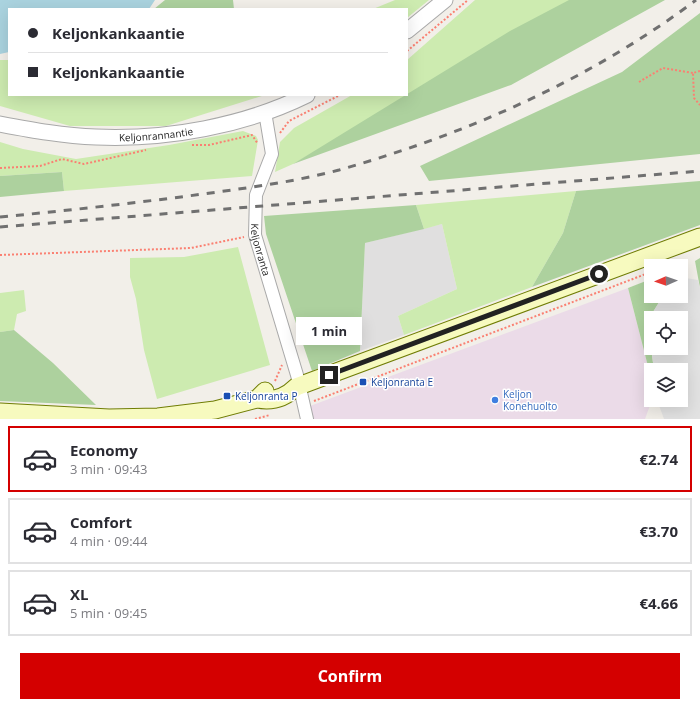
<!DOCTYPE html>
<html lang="en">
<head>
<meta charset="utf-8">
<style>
  body { margin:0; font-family:"Open Sans",sans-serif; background:#f7f7f7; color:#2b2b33; height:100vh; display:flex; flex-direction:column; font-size:15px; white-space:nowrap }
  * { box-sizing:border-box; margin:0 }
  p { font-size:13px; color:#7c7c81 }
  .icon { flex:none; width:22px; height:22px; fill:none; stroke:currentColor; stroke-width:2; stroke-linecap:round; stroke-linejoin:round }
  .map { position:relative; height:419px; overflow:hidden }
  .drawer { display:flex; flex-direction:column; background:#fff; flex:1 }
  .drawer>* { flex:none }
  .top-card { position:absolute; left:8px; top:8px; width:400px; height:88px; border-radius:0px; box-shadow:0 4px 16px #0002; display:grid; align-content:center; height:88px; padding:0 20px; background:#fff }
  .needle { width:26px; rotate:268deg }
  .fabs { position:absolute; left:644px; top:259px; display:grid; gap:8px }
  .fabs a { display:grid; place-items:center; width:44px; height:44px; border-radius:0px; background:#fff; box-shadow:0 4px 16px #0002; font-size:20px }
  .end { position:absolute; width:18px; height:18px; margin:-9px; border:5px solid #222; background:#fff; box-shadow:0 0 0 2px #fff }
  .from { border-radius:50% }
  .bubble { position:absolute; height:28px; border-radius:0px; background:#fff; box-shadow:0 4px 16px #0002; font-size:13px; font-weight:700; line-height:28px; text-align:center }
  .top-card b { display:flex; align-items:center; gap:14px; height:38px; font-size:15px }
  .top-card b+b { border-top:1px solid #e1e1e2 }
  .top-card i { width:10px; height:10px; background:#2b2b33 }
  ul { padding:7px 0 0; list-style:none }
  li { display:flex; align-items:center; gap:12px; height:66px; margin:0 8px 6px; padding:0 12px; border:2px solid #e1e1e2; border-radius:0px }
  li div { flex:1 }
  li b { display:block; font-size:15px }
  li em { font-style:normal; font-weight:700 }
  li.on { border-color:#d40000 }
  li>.icon { width:36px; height:36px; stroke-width:1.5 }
  .action { display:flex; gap:8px; margin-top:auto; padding:8px 20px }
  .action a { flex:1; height:46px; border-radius:0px; background:#d40000; color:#fff; font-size:16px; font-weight:700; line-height:46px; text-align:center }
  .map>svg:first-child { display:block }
  .residential { fill:#e0dfdf }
  .industrial { fill:#ebdbe8 }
  .grass { fill:#cdebb0 }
  .forest { fill:#add19e }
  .parking { fill:#e2e2e2 }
  .water { fill:#aad3df }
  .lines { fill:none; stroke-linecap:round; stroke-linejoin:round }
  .minor-casing { stroke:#a9a9a9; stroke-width:14 }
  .tertiary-casing { stroke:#a9a9a9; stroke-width:17 }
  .secondary-casing { stroke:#707d05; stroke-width:19 }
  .path { stroke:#fa8072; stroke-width:2; stroke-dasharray:2 2; stroke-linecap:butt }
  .minor { stroke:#fff; stroke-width:12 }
  .tertiary { stroke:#fff; stroke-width:15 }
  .secondary { stroke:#f7fabf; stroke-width:17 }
  .rail { stroke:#707070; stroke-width:3; stroke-dasharray:8 8; stroke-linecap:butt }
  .route { stroke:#222; stroke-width:5 }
  .transit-dot { fill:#1a4fb4; stroke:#fff; stroke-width:1.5 }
  .shop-dot { fill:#3f7fe0; stroke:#fff; stroke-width:1.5 }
  .labels { text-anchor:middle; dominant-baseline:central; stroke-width:3; stroke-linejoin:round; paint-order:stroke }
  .street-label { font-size:10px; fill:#222; stroke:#fff }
  .transit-label { font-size:10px; fill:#164399; stroke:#fff; text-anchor:start }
  .shop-label { font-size:10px; fill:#366cbe; stroke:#fff; text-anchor:start }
</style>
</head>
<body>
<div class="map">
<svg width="700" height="419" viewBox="0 0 700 419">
  <rect width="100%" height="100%" fill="#f2efe9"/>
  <path class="residential" d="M 442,224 L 457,289 L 398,316 L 404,335 L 360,351 L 365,243 Z"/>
  <path class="industrial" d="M 628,288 L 651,378 L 652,400 L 645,419 L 313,419 L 310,406 Z"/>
  <path class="grass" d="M 395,0 L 429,0 L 407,18 L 407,9 L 373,9 Z
    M 475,0 L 583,0 L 293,164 L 275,172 L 280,142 L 294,128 L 352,95 L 407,95 L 407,60 Z
    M 0,60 L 9,60 L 9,95 L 265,95 L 166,126 L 70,126 L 0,106 Z
    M 243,131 L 256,136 L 258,140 L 252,176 L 64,191 L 62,172 L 0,176 L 0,142 L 23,149 L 76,159 L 169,145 Z
    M 576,191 L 563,233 L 532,287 L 404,335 L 398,316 L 457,289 L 442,224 L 424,229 L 416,205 Z
    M 238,247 L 270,365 L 157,399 L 144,350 L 136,299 L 130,277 L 130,258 L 184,257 Z
    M 24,290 L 26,311 L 17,314 L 14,330 L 0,332 L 0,293 Z"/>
  <path class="forest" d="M 165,0 L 233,0 L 234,9 L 154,9 Z
    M 569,0 L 665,0 L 511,85 L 293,164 L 510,31 Z
    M 700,13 L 700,154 L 429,181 L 420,166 L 622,72 Z
    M 62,172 L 64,191 L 0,197 L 0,176 Z
    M 700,181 L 700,225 L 532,287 L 563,233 L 576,191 Z
    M 416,205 L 424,229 L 365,243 L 360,351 L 312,371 L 266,234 L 264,216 Z
    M 700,258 L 700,288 L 695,261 Z
    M 686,264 L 686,278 L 681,281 L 681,266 Z
    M 651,279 L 651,296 L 663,296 L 653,312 L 653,318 L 651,318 L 650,341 L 654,370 L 651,370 L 651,378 L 628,288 Z
    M 14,330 L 53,363 L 96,405 L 0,401 L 0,332 Z"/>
  <path class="parking" d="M 686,278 L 698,280 L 700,288 L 700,419 L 664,419 L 657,400 L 681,400 L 681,370 L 654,370 L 651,348 L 681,348 L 681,318 L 653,318 L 653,312 L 663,296 L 681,296 L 681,281 Z"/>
  <path class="water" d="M 0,0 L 155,0 L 149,9 L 9,9 L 9,52 L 0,54 Z"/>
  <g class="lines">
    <defs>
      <g id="minor">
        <path id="s1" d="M 265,112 L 272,154 L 256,195 L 255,235 L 297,375 L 307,419"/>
      </g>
      <g id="tertiary">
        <path d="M 407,31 L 445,0"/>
        <path id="s2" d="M 0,124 C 32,130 64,136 96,137 C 167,140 244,126 307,95"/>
      </g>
      <path id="secondary" d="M 257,399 C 272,402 285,398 296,387 L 700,237
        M 0,412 L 109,418 L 158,417 L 215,410 L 257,399 L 265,391"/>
    </defs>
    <use href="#minor" class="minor-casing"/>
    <use href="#tertiary" class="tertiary-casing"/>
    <use href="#secondary" class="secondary-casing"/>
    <path class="path" d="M 407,51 L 468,0
      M 700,71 L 693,73 L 694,98 L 700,105
      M 639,82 L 663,68 L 693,73
      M 280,133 L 289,121 L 340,95
      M 192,145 L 209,145 L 252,135 L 258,144
      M 0,168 L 40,166 L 62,159 L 84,164 L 146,150
      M 0,255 L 191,248 L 244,237
      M 668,266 L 678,261
      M 275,381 L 282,365
      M 314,401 L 651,272
      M 255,419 L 270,415"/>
    <use href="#minor" class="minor"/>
    <use href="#tertiary" class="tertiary"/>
    <use href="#secondary" class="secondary"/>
    <path class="rail" d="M 0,217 C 63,211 126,204 188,196 C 239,189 290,183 339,170 C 466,134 590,80 696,0
      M 0,227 L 700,171"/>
  </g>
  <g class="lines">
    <path class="route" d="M 329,375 L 599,274"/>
  </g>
  <g class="transit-dot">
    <rect x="359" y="378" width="8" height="8" rx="2"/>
    <rect x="223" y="392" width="8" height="8" rx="2"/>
  </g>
  <circle class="shop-dot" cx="495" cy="400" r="4"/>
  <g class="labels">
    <g class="street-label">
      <text stroke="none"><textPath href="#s2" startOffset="157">Keljonrannantie</textPath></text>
      <text stroke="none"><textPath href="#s1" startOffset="142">Keljonranta</textPath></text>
    </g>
    <g class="transit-label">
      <text x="371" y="382">Keljonranta E</text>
      <text x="235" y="396">Keljonranta P</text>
    </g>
    <g class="shop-label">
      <text x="503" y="394">Keljon<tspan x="503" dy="12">Konehuolto</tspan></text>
    </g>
  </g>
</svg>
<div class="fabs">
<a><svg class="needle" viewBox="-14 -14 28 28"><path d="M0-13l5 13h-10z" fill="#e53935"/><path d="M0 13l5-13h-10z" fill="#7c7c81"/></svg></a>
<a><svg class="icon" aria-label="locate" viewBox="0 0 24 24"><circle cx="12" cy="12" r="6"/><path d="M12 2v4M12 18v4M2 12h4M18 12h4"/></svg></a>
<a><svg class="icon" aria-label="layers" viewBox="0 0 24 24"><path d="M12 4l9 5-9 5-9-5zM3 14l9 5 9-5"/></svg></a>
</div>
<i class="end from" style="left:599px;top:274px"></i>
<i class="end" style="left:329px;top:375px"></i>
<div class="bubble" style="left:296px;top:317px;width:66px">1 min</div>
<div class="top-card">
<b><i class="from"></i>Keljonkankaantie</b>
<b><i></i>Keljonkankaantie</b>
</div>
</div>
<section class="drawer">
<ul>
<li class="on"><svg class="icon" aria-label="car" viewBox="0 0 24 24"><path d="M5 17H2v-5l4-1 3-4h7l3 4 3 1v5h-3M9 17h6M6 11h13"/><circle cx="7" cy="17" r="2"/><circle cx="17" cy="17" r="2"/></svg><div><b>Economy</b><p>3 min · 09:43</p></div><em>€2.74</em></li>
<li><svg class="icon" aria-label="car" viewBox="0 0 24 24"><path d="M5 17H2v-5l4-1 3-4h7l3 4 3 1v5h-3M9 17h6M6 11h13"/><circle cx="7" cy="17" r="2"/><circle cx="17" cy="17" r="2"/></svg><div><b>Comfort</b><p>4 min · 09:44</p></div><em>€3.70</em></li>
<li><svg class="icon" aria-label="car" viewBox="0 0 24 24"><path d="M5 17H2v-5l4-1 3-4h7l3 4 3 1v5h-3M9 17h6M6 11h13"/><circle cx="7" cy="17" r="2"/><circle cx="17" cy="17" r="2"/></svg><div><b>XL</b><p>5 min · 09:45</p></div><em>€4.66</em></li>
</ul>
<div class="action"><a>Confirm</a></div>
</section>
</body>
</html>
